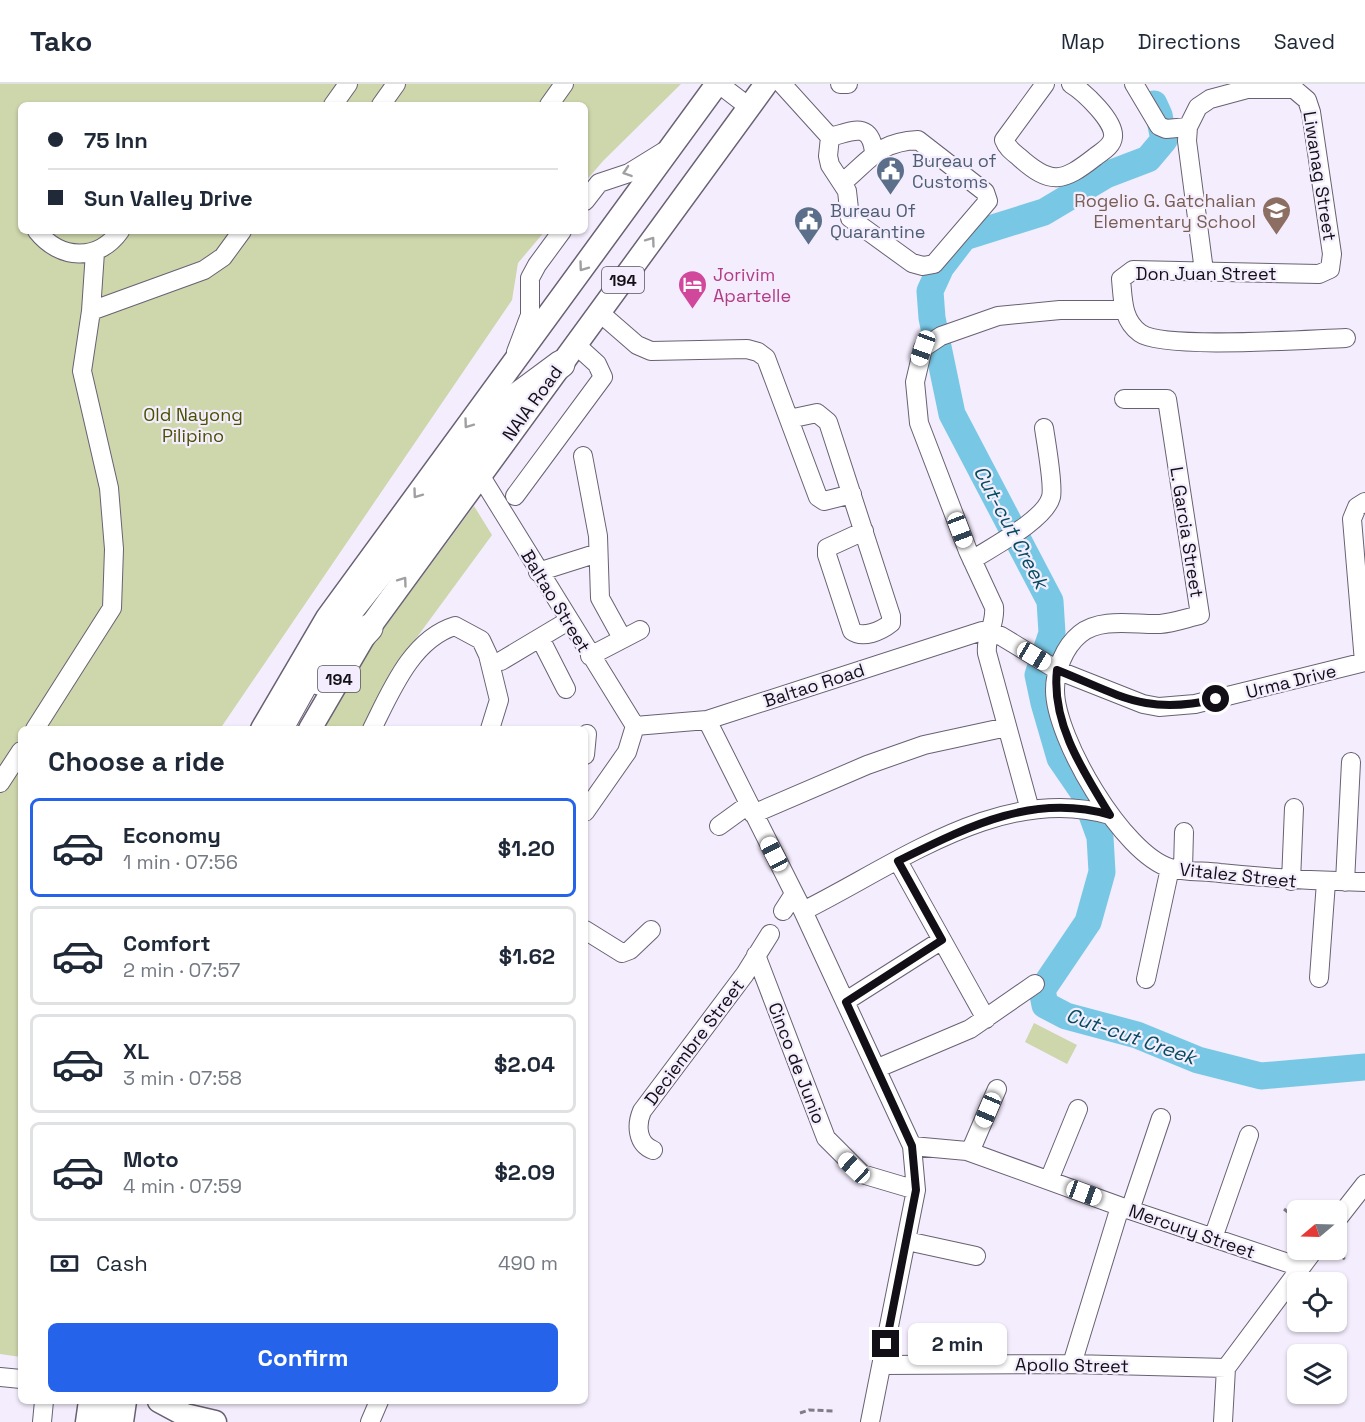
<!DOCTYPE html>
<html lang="en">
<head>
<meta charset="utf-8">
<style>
  body { margin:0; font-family:"Space Grotesk",sans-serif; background:#f2f2f3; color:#1f2937; height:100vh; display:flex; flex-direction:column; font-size:22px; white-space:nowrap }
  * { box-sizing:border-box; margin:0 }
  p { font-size:20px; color:#747a83 }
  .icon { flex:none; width:33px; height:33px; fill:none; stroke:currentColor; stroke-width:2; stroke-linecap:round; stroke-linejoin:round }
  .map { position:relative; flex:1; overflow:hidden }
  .drawer { position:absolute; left:18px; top:642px; width:570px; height:678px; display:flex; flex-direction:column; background:#fff; border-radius:9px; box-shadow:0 2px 4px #0004 }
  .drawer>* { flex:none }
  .hud { position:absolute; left:18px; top:18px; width:570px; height:132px; border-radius:9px; box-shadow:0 2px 4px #0004; display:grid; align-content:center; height:132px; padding:0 30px; background:#fff }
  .needle { width:39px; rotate:251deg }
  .controls { position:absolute; left:1287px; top:1116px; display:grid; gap:12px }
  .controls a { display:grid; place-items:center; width:60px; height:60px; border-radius:9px; background:#fff; box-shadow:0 2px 4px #0004; font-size:30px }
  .end { position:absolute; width:27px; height:27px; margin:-14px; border:8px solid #120f16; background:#fff; box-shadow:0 0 0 3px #fff }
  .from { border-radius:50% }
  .bubble { position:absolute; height:42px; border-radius:9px; background:#fff; box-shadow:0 2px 4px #0004; font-size:20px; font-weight:800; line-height:42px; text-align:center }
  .car { position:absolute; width:18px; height:36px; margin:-18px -9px; border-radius:8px; box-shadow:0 0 4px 2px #0007; background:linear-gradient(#fff 24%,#345 0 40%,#fff 0 76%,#345 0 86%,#fff 0) }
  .hud b { display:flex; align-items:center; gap:21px; height:57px; font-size:22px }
  .hud b+b { border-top:2px solid #e0e1e3 }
  .hud i { width:15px; height:15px; background:#1f2937 }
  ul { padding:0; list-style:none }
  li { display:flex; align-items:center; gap:18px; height:99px; margin:0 12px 9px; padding:0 18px; border:3px solid #e0e1e3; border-radius:9px }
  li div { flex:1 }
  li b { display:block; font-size:22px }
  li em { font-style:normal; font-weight:800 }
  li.selected { border-color:#2563eb }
  li>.icon { width:54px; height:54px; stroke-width:1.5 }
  h2 { padding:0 30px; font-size:27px; line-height:72px }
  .pay { display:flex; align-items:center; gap:15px; height:66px; padding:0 30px; font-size:22px }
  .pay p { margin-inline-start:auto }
  .primary-button { display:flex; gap:12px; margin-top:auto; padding:12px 30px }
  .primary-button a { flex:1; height:69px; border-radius:9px; background:#2563eb; color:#fff; font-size:24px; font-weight:800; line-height:69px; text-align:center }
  header { display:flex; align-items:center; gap:36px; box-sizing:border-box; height:84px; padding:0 30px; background:#fff; border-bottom:2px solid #e0e1e3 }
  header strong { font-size:28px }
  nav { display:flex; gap:33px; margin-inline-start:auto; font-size:21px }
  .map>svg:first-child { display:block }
  .green { fill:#ced6ac }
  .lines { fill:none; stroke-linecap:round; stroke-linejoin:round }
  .river { stroke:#78c8e5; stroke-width:27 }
  .minor-casing { stroke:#696172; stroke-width:20 }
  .major-casing { stroke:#696172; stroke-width:25 }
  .highway-casing { stroke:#696172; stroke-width:29 }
  .path { stroke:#807b86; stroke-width:3; stroke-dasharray:6 3; stroke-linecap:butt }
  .minor { stroke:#fff; stroke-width:18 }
  .major { stroke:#fff; stroke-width:22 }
  .highway { stroke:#fff; stroke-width:27 }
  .oneway { stroke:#a09fa2 }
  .route { stroke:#120f16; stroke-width:8 }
  .labels { text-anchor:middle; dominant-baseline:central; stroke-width:4.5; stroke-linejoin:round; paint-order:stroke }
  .shield { fill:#f4edfd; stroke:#56525b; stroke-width:1.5 }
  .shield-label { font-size:16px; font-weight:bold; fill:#120f16 }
  .service-label { font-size:18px; fill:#4e5e75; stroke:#f4edfd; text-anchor:start }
  .street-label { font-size:18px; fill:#120f16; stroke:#f4edfd }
  .education-label { font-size:18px; fill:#785e54; stroke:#f4edfd; text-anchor:end }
  .hotel-label { font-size:18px; fill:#b23c85; stroke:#f4edfd; text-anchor:start }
  .park-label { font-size:18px; fill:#495100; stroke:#f4edfd }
  .water-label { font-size:20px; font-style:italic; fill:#034c60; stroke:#f4edfd }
</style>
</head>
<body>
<header>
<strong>Tako</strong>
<nav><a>Map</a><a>Directions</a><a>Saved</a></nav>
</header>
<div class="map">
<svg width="1365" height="1338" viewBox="0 0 1365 1338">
  <rect width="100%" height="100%" fill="#f4edfd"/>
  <path class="green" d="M 0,0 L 681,0 L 603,77 L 585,98 L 585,21 L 21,21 L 21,147 L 545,147 L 518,179 L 512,216 L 220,645 L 21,645 L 21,1273 L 0,1270 Z
    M 474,422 L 492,451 L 398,579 L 361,645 L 320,645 L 370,563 Z
    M 1034,939 L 1077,961 L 1067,980 L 1025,958 Z"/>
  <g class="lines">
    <path class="river" d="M 1154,20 L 1159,31 L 1164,56 L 1148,75 L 1106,91 L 1044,128 L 964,153 L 941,183 L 930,207 L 932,234 L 952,330 L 1050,517 L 1052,549 L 1038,591 L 1044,619 L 1060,674 L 1084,709 L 1100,753 L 1102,788 L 1088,838 L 1042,906 L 1045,921 L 1066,932 L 1137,951 L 1198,976 L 1261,992 L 1365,983"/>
    <defs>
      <path id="minor" d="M 719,0 L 749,23
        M 782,0 L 830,53 L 828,72 L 830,81 L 847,107 L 850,134 L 912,179 L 923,182 L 934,180 L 988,117 L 985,108 L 918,56 C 878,58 870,76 842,99
        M 840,0 L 848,0
        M 1045,0 L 1004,56 C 1007,64 1013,68 1019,73 C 1051,102 1063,98 1095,73 C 1101,68 1112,63 1113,53 C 1115,37 1084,8 1071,0
        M 1134,0 L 1159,42 L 1166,45 L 1188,43
        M 333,21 L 348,0
        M 381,21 L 396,0
        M 549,21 L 564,0
        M 830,53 C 851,48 870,36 874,68
        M 585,117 L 599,99 L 629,89 L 663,68
        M 37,147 C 60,176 98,178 120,147
        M 1204,187 L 1187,57 L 1188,43 L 1198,23 L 1210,15 L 1247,5 L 1294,5 L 1307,16 L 1311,28 L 1332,170 L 1330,185 L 1319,190 L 1133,186 L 1121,195 C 1123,215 1122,236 1140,249 C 1163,266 1310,255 1346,254
        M 91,227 L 204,186 L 223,173 L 242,147
        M 599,228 L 637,261 L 651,267 L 747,265 L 758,268 L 766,274 L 818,413 L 824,417 L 852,410
        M 516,268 L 530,231 L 530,194 L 537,181 L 562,147
        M 1124,315 L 1167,315 L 1200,531 C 1187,534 1173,539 1160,540 C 1135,541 1101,533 1080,550 C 1064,563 1055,587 1055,606 C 1055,654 1123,770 1170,784 C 1185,788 1204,787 1220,789 C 1269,794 1316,797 1365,798
        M 789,335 L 817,329 L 828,338 L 891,532 L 891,539 C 881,547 863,555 852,547 L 827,471 L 827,464 L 864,447
        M 583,372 L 598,452 L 600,514 L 622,554
        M 480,391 L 635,642
        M 515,412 L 603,293 L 597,280 L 575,260
        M 972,476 C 992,463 1045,436 1051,413 C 1054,402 1046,358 1044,344
        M 538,488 L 598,469
        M 540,554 L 566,605
        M 590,572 L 640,546
        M 501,577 L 568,537
        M 1364,578 L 1352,435 L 1357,423 L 1365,418
        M 707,636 L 803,827 L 912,1062 L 916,1106 L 870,1338
        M 635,642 L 707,636 L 982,547 L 1001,552 L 1057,586 L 1143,620 L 1159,623 L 1195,620 L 1365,578
        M 35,645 L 112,524 L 114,465 L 109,404 L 82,287 L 91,227 L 95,168
        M 372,645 C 391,607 412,555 455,542 L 481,556 L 488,571 L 499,616 L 490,645
        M 585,671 L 587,650
        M 0,699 L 21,667
        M 1030,726 L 987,569 C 985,552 996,540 994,523 L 968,467 L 919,339 L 915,298 L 923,264 L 941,252 L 998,232 L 1060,226 L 1124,226
        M 585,728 L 627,668 L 635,642
        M 753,730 L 867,681 L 924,661 L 1007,643
        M 719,742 L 748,721
        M 898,777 L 986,935
        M 1183,785 L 1184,748
        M 1291,797 L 1294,724
        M 1345,798 L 1351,678
        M 783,827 L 794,810
        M 803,827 C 896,781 1002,699 1110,731
        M 585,846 L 622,869 L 630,866 L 651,846
        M 756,871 L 826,1054 L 862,1090 L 916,1106
        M 1319,894 L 1326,798
        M 1146,895 L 1170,784
        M 846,917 L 942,856
        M 878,984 L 970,945 L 1035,900
        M 912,1062 L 967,1067 L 1130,1126 L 1300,1183
        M 653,1066 C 637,1060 636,1041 642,1027 L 745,890 L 770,850
        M 970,1068 L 997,1005
        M 1049,1096 L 1078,1025
        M 1130,1126 L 1161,1034
        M 1336,1137 L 1365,1100
        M 1213,1154 L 1249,1051
        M 907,1157 L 976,1172
        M 1072,1280 L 1120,1123
        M 882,1281 L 1072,1280 L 1226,1284
        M 0,1293 L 21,1295
        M 42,1338 L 44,1317
        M 370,1338 L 379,1317
        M 1223,1338 L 1226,1284 L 1314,1166"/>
      <path id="major" d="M 262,645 L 327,534 L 717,0
        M 310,645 L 369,544 L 766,0
        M 159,1317 L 185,1331 L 215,1338
        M 87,1338 L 90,1317
        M 122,1338 L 125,1317"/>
      <path id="highway" d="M 319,597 L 369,544
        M 279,645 L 334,546 L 438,415 L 507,320 L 561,280
        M 107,1338 L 110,1317"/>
    </defs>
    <use href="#minor" class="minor-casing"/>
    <use href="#major" class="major-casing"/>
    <use href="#highway" class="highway-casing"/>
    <path class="path" d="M 1284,1125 L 1298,1136
      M 1333,1166 L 1346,1176
      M 800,1329 L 809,1326 L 835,1327"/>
    <use href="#minor" class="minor"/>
    <use href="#major" class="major"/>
    <use href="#highway" class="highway"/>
  </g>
  <defs><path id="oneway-chevron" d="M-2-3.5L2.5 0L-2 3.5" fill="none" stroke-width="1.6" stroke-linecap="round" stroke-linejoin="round" transform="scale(1.5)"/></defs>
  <g class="oneway">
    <use href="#oneway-chevron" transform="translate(627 88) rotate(161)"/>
    <use href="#oneway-chevron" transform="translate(651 157) rotate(-54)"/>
    <use href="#oneway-chevron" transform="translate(583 183) rotate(126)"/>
    <use href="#oneway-chevron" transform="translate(468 340) rotate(126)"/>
    <use href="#oneway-chevron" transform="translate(417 410) rotate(126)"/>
    <use href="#oneway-chevron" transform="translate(403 497) rotate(-54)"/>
  </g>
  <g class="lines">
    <path class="route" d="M 886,1260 L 916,1106 L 912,1062 L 846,918 L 942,856 L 898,777 C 965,744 1033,708 1110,731 C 1083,687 1051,639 1057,586 C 1120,611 1146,632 1216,615"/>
  </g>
  <defs>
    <symbol id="civic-pin" viewBox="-11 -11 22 30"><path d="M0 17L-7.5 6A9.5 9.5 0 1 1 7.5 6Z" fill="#5c6f8a" stroke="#f4edfd"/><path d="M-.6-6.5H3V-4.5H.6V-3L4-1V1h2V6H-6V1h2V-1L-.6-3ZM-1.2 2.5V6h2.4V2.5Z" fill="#fff"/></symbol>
    <symbol id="school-pin" viewBox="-11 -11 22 30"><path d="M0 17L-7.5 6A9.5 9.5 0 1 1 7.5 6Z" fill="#8d6e63" stroke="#f4edfd"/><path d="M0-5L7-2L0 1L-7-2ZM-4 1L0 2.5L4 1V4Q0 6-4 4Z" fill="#fff"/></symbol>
    <symbol id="hotel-pin" viewBox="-11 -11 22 30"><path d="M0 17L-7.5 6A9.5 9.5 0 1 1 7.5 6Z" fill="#d1479c" stroke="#f4edfd"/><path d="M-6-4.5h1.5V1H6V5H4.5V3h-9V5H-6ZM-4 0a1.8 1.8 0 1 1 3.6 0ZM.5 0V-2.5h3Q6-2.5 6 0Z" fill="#fff"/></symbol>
  </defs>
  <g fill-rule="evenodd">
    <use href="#civic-pin" x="874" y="70" width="33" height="45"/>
    <use href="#school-pin" x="1260" y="110" width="33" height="45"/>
    <use href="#civic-pin" x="792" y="120" width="33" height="45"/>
    <use href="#hotel-pin" x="676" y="184" width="33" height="45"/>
  </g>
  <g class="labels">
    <g class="shield">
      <rect x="602" y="183" width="42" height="26" rx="4.5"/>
      <rect x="318" y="582" width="42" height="26" rx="4.5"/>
    </g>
    <g class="shield-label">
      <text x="623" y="196">194</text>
      <text x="339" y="595">194</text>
    </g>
    <g class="service-label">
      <text x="912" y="76">Bureau of<tspan x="912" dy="21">Customs</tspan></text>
      <text x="830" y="126">Bureau Of<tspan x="830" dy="21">Quarantine</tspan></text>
    </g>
    <g class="street-label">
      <text transform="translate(1320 92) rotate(81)">Liwanag Street</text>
      <text x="1206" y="189">Don Juan Street</text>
      <text transform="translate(532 319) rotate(-54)">NAIA Road</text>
      <text transform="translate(1187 448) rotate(81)">L. Garcia Street</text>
      <text transform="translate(556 517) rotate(59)">Baltao Street</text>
      <text transform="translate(1291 597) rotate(-14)">Urma Drive</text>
      <text transform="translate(814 601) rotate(-18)">Baltao Road</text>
      <text transform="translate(1238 791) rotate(6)">Vitalez Street</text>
      <text transform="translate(694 958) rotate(-53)">Deciembre Street</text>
      <text transform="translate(797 979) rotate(69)">Cinco de Junio</text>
      <text transform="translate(1192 1147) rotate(19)">Mercury Street</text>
      <text transform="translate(1072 1281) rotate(1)">Apollo Street</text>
    </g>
    <g class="education-label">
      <text x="1256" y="116">Rogelio G. Gatchalian<tspan x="1256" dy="21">Elementary School</tspan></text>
    </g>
    <g class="hotel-label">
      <text x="713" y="190">Jorivim<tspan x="713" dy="21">Apartelle</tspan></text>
    </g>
    <g class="park-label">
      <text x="193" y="330">Old Nayong<tspan x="193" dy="21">Pilipino</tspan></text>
    </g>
    <g class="water-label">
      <text transform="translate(1011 443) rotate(62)">Cut-cut Creek</text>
      <text transform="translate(1131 952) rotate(19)">Cut-cut Creek</text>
    </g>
  </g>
</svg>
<div class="controls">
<a><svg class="needle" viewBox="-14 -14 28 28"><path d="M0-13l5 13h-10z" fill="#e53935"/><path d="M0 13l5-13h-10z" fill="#747a83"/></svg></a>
<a><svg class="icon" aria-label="locate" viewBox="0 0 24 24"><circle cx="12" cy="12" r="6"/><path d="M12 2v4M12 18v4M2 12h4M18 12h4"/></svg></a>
<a><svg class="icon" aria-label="layers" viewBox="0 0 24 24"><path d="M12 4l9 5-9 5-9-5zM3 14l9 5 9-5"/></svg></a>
</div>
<i class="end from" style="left:1216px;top:615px"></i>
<i class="end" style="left:886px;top:1260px"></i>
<div class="bubble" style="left:908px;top:1239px;width:99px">2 min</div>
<i class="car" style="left:923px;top:264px;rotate:200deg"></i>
<i class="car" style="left:960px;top:446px;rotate:159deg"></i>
<i class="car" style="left:1034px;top:572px;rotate:121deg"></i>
<i class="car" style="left:774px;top:770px;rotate:332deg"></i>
<i class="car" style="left:988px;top:1026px;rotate:203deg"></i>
<i class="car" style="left:854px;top:1084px;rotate:313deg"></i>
<i class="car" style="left:1084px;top:1109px;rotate:110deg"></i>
<div class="hud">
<b><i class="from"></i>75 Inn</b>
<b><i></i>Sun Valley Drive</b>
</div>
<section class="drawer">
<h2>Choose a ride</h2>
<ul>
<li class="selected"><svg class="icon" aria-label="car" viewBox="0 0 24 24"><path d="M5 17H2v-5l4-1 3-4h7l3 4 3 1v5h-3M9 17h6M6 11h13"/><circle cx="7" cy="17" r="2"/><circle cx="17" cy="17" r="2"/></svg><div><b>Economy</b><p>1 min · 07:56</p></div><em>$1.20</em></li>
<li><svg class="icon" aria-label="car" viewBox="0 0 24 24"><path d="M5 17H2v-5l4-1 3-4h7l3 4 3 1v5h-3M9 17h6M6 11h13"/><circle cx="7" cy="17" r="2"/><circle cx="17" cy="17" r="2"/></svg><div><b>Comfort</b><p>2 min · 07:57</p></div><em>$1.62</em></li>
<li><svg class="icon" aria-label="car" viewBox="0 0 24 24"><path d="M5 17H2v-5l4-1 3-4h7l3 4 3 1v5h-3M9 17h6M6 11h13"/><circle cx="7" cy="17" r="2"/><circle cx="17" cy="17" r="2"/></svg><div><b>XL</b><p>3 min · 07:58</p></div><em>$2.04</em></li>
<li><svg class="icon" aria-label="car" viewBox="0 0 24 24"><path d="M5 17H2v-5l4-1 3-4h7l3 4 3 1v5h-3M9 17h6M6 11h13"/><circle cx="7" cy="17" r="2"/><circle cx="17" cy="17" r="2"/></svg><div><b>Moto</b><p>4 min · 07:59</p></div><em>$2.09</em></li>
</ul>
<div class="pay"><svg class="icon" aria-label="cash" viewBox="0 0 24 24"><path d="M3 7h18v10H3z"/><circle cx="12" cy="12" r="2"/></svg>Cash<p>490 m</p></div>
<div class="primary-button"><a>Confirm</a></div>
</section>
</div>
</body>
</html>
